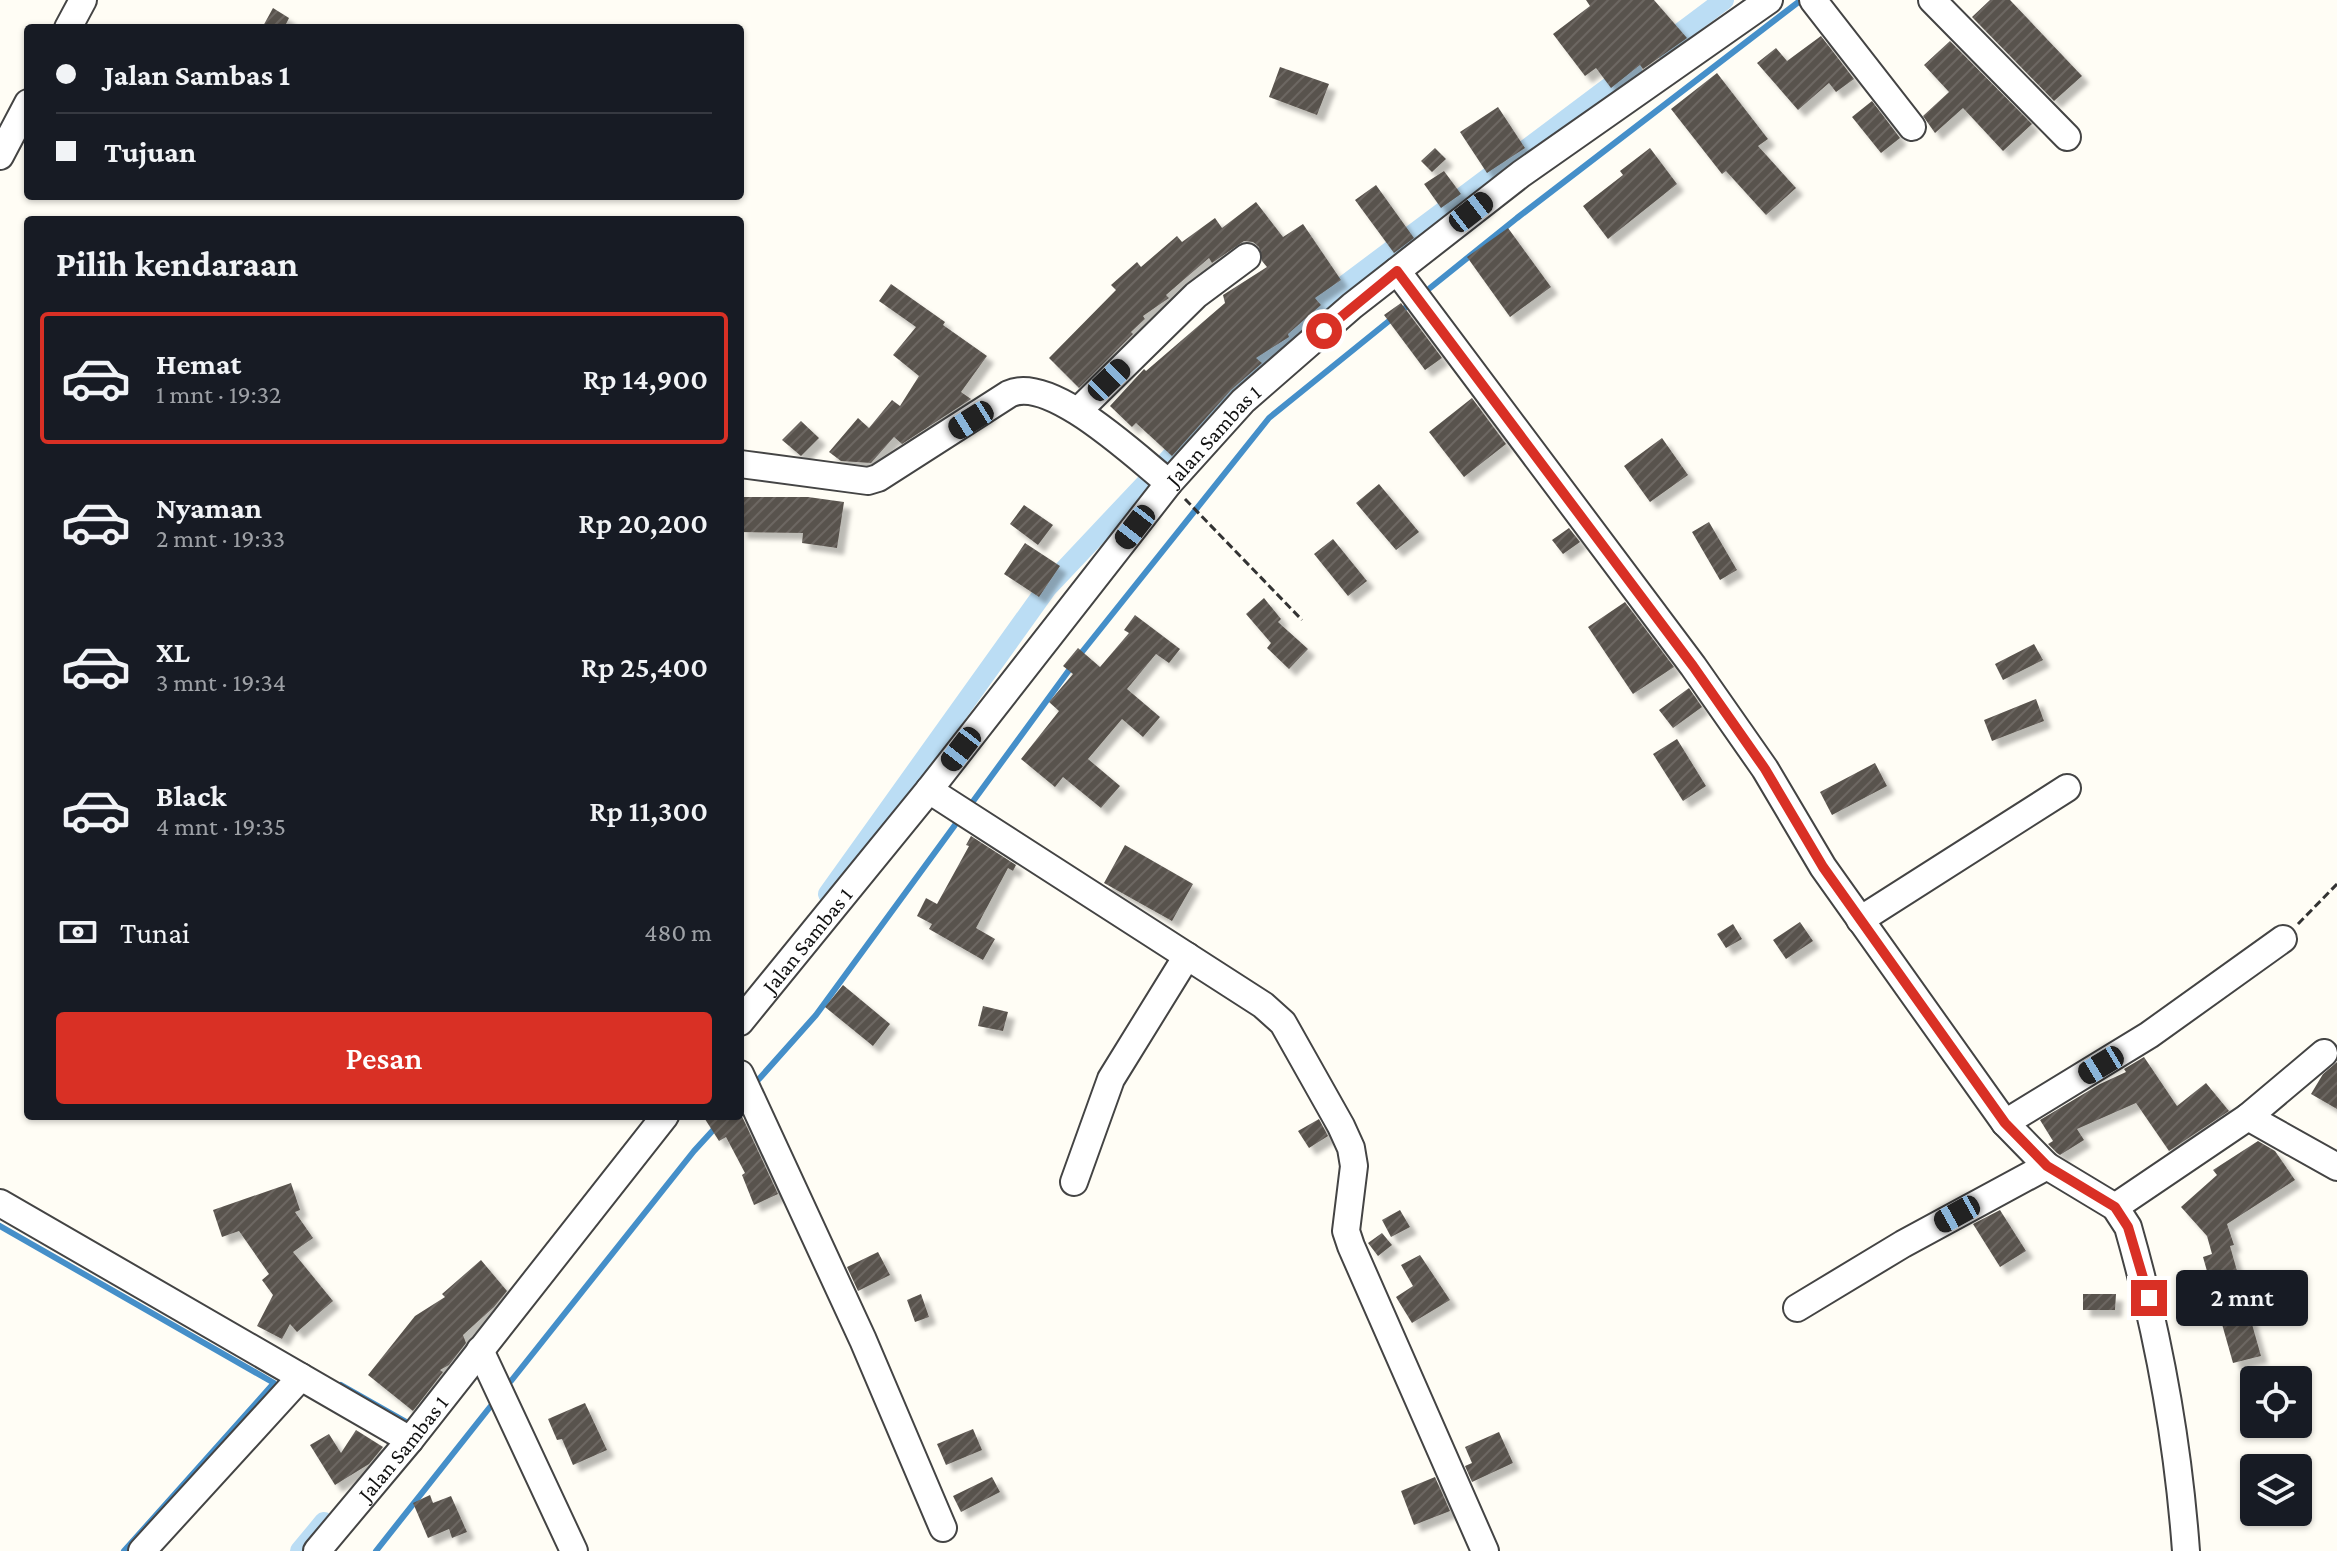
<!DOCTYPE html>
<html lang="id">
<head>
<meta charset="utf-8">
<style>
  body { margin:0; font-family:"Crimson Pro",serif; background:#242831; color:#f1f3f6; height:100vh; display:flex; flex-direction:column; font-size:30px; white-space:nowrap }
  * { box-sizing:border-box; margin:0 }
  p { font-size:26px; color:#9ea1a6 }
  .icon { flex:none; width:44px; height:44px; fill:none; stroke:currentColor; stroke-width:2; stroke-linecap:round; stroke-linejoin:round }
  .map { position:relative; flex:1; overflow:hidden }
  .details { position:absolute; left:24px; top:216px; width:720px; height:904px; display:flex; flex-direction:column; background:#171b24; border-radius:8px; box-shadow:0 2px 6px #0004 }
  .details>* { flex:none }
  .top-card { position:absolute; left:24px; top:24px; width:720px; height:176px; border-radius:8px; box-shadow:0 2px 6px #0004; display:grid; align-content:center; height:176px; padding:0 32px; background:#171b24 }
  .buttons { position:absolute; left:2240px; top:1366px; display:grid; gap:16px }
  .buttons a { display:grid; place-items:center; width:72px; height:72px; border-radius:8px; background:#171b24; box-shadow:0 2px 6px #0004; font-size:40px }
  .end { position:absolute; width:36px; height:36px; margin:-18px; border:10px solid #d93025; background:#fff; box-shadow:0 0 0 4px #fff }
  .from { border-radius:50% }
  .bubble { position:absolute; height:56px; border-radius:8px; background:#171b24; box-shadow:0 2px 6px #0004; font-size:26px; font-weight:600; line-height:56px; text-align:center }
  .car { position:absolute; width:24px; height:48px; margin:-24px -12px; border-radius:10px; box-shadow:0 0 6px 2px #0007; background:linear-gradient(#222 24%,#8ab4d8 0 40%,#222 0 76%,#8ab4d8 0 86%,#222 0) }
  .top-card b { display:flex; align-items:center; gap:28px; height:76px; font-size:30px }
  .top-card b+b { border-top:2px solid #363941 }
  .top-card i { width:20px; height:20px; background:#f1f3f6 }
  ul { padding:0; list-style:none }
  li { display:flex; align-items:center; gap:24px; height:132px; margin:0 16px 12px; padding:0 16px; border:4px solid transparent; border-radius:8px }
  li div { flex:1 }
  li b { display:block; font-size:30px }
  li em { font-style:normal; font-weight:600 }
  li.active { border-color:#d93025 }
  li>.icon { width:72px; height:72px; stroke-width:1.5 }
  h2 { padding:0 32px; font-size:36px; line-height:96px }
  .pay { display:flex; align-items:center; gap:20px; height:88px; padding:0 32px; font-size:30px }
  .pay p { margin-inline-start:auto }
  .primary-button { display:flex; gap:16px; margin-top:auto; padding:16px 32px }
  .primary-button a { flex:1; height:92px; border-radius:8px; background:#d93025; color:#fff; font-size:32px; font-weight:600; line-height:92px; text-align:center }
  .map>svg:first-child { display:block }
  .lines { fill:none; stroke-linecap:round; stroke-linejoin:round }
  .stream { stroke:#458fc9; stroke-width:6 }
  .canal { stroke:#bbddf4; stroke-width:20 }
  .building { fill:url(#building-hatch); filter:url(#shadow) }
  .minor-casing { stroke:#444; stroke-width:30 }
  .path { stroke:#333; stroke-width:3; stroke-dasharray:8 4; stroke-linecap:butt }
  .minor { stroke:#fff; stroke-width:26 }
  .route { stroke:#d93025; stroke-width:10 }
  .labels { text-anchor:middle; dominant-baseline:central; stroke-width:8; stroke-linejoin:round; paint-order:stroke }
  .street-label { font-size:22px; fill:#111; stroke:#fff }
</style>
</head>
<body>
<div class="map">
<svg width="2337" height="1551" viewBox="0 0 2337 1551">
  <defs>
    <pattern id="building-hatch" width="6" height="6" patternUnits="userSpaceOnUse" patternTransform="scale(2)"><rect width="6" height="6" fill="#59534d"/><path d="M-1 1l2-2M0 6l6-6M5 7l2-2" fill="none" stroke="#6c6762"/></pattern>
    <filter id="shadow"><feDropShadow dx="7" dy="7" stdDeviation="2" flood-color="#0004"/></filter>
  </defs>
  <rect width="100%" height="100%" fill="#fffdf5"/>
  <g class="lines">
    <path class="stream" d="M 1430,288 L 1517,218 L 1801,0
      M 1078,657 L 1269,418 L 1405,308
      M 974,800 L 1072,666
      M 759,1079 L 816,1015 L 955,825
      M 0,1226 L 274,1383 L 124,1551
      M 511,1381 L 694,1151 L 726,1116
      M 341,1385 L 408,1423
      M 376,1551 L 490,1407"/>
    <path class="canal" d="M 1660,48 L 1724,0
      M 1167,461 L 1305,315 L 1632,70
      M 828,894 L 1047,588 L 1145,484
      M 300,1551 L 324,1522"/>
  </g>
  <path class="building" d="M 1586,0 L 1654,0 L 1687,38 L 1643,69 L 1640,65 L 1611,88 L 1596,68 L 1585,76 L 1553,34 L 1590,6 Z
    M 1990,0 L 2010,0 L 2082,76 L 2054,101 L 1972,17 Z
    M 273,8 L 289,18 L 284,28 L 262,28 Z
    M 1821,36 L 1854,79 L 1836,92 L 1829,83 L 1798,110 L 1757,63 L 1776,48 L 1787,61 Z
    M 1950,41 L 2032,124 L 2003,151 L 1963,108 L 1935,133 L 1923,116 L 1949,92 L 1924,65 Z
    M 1280,67 L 1329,84 L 1317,115 L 1269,97 Z
    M 1717,73 L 1768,139 L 1758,146 L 1796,188 L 1766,215 L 1726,171 L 1722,174 L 1671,109 Z
    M 1872,101 L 1900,138 L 1881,153 L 1852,117 Z
    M 1498,107 L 1525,148 L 1487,173 L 1460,132 Z
    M 1435,148 L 1446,159 L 1432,172 L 1421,161 Z
    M 1650,148 L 1677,184 L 1608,239 L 1583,206 L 1623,175 L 1620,171 Z
    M 1444,171 L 1461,194 L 1441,208 L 1424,184 Z
    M 1376,185 L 1414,238 L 1394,253 L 1355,200 Z
    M 1256,202 L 1283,237 L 1303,224 L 1341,280 L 1315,298 L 1321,305 L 1288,334 L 1289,337 L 1256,358 L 1262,363 L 1231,390 L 1172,456 L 1136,423 L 1132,427 L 1110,406 L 1144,369 L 1146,371 L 1225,303 L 1223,295 L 1267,267 L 1262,261 L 1259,247 L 1253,242 L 1244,241 L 1212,263 L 1209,258 L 1166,295 L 1169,298 L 1143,316 L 1145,319 L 1131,332 L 1133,334 L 1079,388 L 1049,358 L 1116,290 L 1111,285 L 1137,262 L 1141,267 L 1177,236 L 1182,242 L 1215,218 L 1222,228 Z
    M 1508,228 L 1551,287 L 1510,317 L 1467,257 Z
    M 891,284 L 945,322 L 943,325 L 987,356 L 961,392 L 971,399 L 902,444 L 894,437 L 871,463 L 841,461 L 829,452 L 858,418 L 869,428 L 892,400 L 900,406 L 919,376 L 893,355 L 916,327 L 879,301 Z
    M 1401,303 L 1442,358 L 1425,370 L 1384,315 Z
    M 1472,398 L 1506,444 L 1464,477 L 1429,432 Z
    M 801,421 L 819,438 L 801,456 L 782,440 Z
    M 1662,438 L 1688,475 L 1650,502 L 1624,466 Z
    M 1379,484 L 1419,532 L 1396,550 L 1356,503 Z
    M 740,497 L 808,497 L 844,502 L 837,548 L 802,543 L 803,533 L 740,532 Z
    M 1024,505 L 1053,525 L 1038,545 L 1010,524 Z
    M 1709,522 L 1737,570 L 1720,580 L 1692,532 Z
    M 1569,528 L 1580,542 L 1563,554 L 1552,540 Z
    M 1333,539 L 1367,581 L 1348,596 L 1314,554 Z
    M 1025,543 L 1060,566 L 1039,597 L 1004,574 Z
    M 1264,598 L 1281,619 L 1278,622 L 1308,649 L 1289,669 L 1267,648 L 1271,643 L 1246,614 Z
    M 1625,602 L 1674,667 L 1633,694 L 1588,627 Z
    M 1135,615 L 1180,649 L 1169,663 L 1156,654 L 1127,689 L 1160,717 L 1143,737 L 1122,719 L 1088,759 L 1120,786 L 1101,808 L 1063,777 L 1055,787 L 1021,759 L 1059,711 L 1049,702 L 1073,674 L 1063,666 L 1078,648 L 1100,667 L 1129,633 L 1124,630 Z
    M 2034,644 L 2043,660 L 2003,680 L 1995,664 Z
    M 1689,688 L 1702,707 L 1673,728 L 1659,710 Z
    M 2036,699 L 2044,721 L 1992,741 L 1984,720 Z
    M 1677,739 L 1706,786 L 1683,801 L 1653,754 Z
    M 1875,763 L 1887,786 L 1832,815 L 1820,792 Z
    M 971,836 L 1016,865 L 1013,871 L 1008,868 L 976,928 L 995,939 L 983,960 L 929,929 L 932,924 L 917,916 L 926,898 L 937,904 L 969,846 L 966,845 Z
    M 1125,845 L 1193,884 L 1172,921 L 1104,883 Z
    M 1800,922 L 1813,941 L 1786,959 L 1773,940 Z
    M 1733,924 L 1742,939 L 1726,948 L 1717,934 Z
    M 843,985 L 890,1024 L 873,1046 L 825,1007 Z
    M 983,1006 L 1008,1012 L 1003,1031 L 978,1026 Z
    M 2144,1057 L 2177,1106 L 2206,1083 L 2229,1111 L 2169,1151 L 2136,1103 L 2077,1129 L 2084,1140 L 2060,1155 L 2057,1153 L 2048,1144 L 2053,1141 L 2040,1120 L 2100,1084 L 2126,1072 L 2124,1069 Z
    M 2337,1062 L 2337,1109 L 2311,1094 L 2323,1074 Z
    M 740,1112 L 778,1194 L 754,1205 L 742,1175 L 745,1173 L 726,1137 L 719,1141 L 703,1116 L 740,1116 Z
    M 1319,1119 L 1328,1136 L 1309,1148 L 1298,1131 Z
    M 2258,1141 L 2275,1151 L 2295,1180 L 2227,1224 L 2234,1245 L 2230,1246 L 2261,1356 L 2233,1363 L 2203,1257 L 2212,1254 L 2207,1236 L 2181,1207 L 2217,1175 L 2213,1170 Z
    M 291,1183 L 300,1210 L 295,1212 L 313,1238 L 293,1252 L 333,1301 L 297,1332 L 290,1324 L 282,1339 L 257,1326 L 273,1295 L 262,1280 L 269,1274 L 239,1231 L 222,1237 L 213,1210 Z
    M 1400,1210 L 1410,1227 L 1391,1237 L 1382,1220 Z
    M 2000,1210 L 2026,1251 L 2000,1267 L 1973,1224 Z
    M 1382,1233 L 1392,1245 L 1378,1256 L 1368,1243 Z
    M 878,1252 L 890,1275 L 858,1291 L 847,1267 Z
    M 1420,1255 L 1450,1300 L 1412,1323 L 1396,1297 L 1413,1286 L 1401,1265 Z
    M 481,1260 L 507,1291 L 494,1307 L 463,1335 L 466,1343 L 449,1365 L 440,1370 L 443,1372 L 413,1411 L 368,1375 L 415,1316 L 445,1297 L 442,1294 Z
    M 921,1294 L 929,1317 L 915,1322 L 907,1300 Z
    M 2083,1294 L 2116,1294 L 2115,1310 L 2083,1310 Z
    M 585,1403 L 607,1450 L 573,1465 L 562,1439 L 557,1440 L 548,1419 Z
    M 973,1429 L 982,1450 L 946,1465 L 937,1444 Z
    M 356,1430 L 383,1447 L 369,1464 L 335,1485 L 310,1445 L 329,1434 L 341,1453 Z
    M 1499,1432 L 1513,1463 L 1472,1482 L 1465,1466 L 1472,1463 L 1465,1447 Z
    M 992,1477 L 1000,1492 L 961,1512 L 953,1496 Z
    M 1435,1477 L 1450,1511 L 1414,1525 L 1401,1491 Z
    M 430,1495 L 433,1503 L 451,1496 L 467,1532 L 452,1538 L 449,1529 L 428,1538 L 413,1503 Z"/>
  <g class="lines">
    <defs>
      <g id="minor">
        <path d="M 1813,0 L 1912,127"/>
        <path d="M 1932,0 L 2067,137"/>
        <path d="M 68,28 L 83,0"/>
        <path d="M 0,156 L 28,103"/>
        <path d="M 1397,271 L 1693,666 L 1765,769 L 1823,867 L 2005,1123 L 2047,1166 L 2115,1207 L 2128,1227 C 2158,1332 2178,1442 2186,1551"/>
        <path d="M 1078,411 L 1196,295 L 1247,257"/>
        <path d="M 740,464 L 868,481 L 878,478 L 1009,394 C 1050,374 1136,457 1169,483"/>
        <path d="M 929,790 L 1263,1005 L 1283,1023 L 1341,1126 L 1351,1148 L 1354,1166 L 1346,1231 L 1351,1246 L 1485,1551"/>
        <path d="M 1860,920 L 2067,788"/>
        <path id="s1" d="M 740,1022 L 929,790 L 1169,483 L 1243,401 L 1352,306 L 1521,174 L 1769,0"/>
        <path d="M 740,1074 L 863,1340 L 943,1528"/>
        <path d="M 2248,1117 L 2337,1167"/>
        <path d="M 2005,1123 L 2149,1035 L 2283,939"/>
        <path d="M 1074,1182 L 1111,1079 L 1187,956"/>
        <path d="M 0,1203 L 410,1440"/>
        <path d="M 2115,1207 L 2248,1117 L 2324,1053"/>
        <path d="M 1797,1308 L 1903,1244 L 2047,1166"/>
        <path d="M 480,1350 L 574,1551"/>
        <path d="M 142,1551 L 301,1377"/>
        <path id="s2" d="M 317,1551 L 410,1440 L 665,1116"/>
      </g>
    </defs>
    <use href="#minor" class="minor-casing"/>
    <path class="path" d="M 1185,499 L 1302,620
      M 2298,924 L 2337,884"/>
    <use href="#minor" class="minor"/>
  </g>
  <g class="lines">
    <path class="route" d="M 1324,331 L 1397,271 L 1693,666 L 1765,769 L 1823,867 L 2005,1123 L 2047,1166 L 2115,1207 L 2128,1227 L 2149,1298"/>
  </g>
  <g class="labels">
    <g class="street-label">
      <text stroke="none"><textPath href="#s1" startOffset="754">Jalan Sambas 1</textPath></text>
      <text stroke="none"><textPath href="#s1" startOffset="106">Jalan Sambas 1</textPath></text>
      <text stroke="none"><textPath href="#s2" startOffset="134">Jalan Sambas 1</textPath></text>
    </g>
  </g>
</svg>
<div class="buttons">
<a><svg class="icon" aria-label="locate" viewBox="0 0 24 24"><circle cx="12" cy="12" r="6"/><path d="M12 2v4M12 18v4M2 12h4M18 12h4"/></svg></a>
<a><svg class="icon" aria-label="layers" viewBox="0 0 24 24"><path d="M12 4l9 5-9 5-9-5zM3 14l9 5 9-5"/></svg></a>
</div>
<i class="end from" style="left:1324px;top:331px"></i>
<i class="end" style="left:2149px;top:1298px"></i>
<div class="bubble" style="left:2176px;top:1270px;width:132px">2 mnt</div>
<i class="car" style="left:1471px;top:212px;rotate:52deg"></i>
<i class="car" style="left:1109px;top:380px;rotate:46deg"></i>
<i class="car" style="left:971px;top:420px;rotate:238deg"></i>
<i class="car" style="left:1135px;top:527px;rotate:218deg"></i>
<i class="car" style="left:961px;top:749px;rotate:218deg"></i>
<i class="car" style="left:2101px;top:1065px;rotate:239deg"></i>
<i class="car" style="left:1957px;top:1214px;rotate:241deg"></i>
<div class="top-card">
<b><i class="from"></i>Jalan Sambas 1</b>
<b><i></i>Tujuan</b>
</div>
<section class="details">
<h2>Pilih kendaraan</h2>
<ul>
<li class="active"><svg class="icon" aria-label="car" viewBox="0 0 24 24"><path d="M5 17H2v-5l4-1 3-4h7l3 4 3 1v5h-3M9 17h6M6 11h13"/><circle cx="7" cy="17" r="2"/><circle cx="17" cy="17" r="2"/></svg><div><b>Hemat</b><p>1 mnt · 19:32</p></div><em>Rp 14,900</em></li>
<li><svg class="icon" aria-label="car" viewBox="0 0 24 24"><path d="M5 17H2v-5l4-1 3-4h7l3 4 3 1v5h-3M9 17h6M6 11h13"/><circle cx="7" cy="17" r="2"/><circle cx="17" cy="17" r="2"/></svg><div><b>Nyaman</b><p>2 mnt · 19:33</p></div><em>Rp 20,200</em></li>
<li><svg class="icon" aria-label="car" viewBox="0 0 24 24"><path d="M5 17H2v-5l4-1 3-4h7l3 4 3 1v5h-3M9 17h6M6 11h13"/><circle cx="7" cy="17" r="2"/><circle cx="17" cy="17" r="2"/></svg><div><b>XL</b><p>3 mnt · 19:34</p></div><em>Rp 25,400</em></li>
<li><svg class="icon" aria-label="car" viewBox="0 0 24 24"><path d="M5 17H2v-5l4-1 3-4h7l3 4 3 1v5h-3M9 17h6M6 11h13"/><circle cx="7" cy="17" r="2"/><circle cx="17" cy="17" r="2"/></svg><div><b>Black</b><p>4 mnt · 19:35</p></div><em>Rp 11,300</em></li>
</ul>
<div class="pay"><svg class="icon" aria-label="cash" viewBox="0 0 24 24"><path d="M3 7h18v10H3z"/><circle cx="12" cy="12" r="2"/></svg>Tunai<p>480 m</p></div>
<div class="primary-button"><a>Pesan</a></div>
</section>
</div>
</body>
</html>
